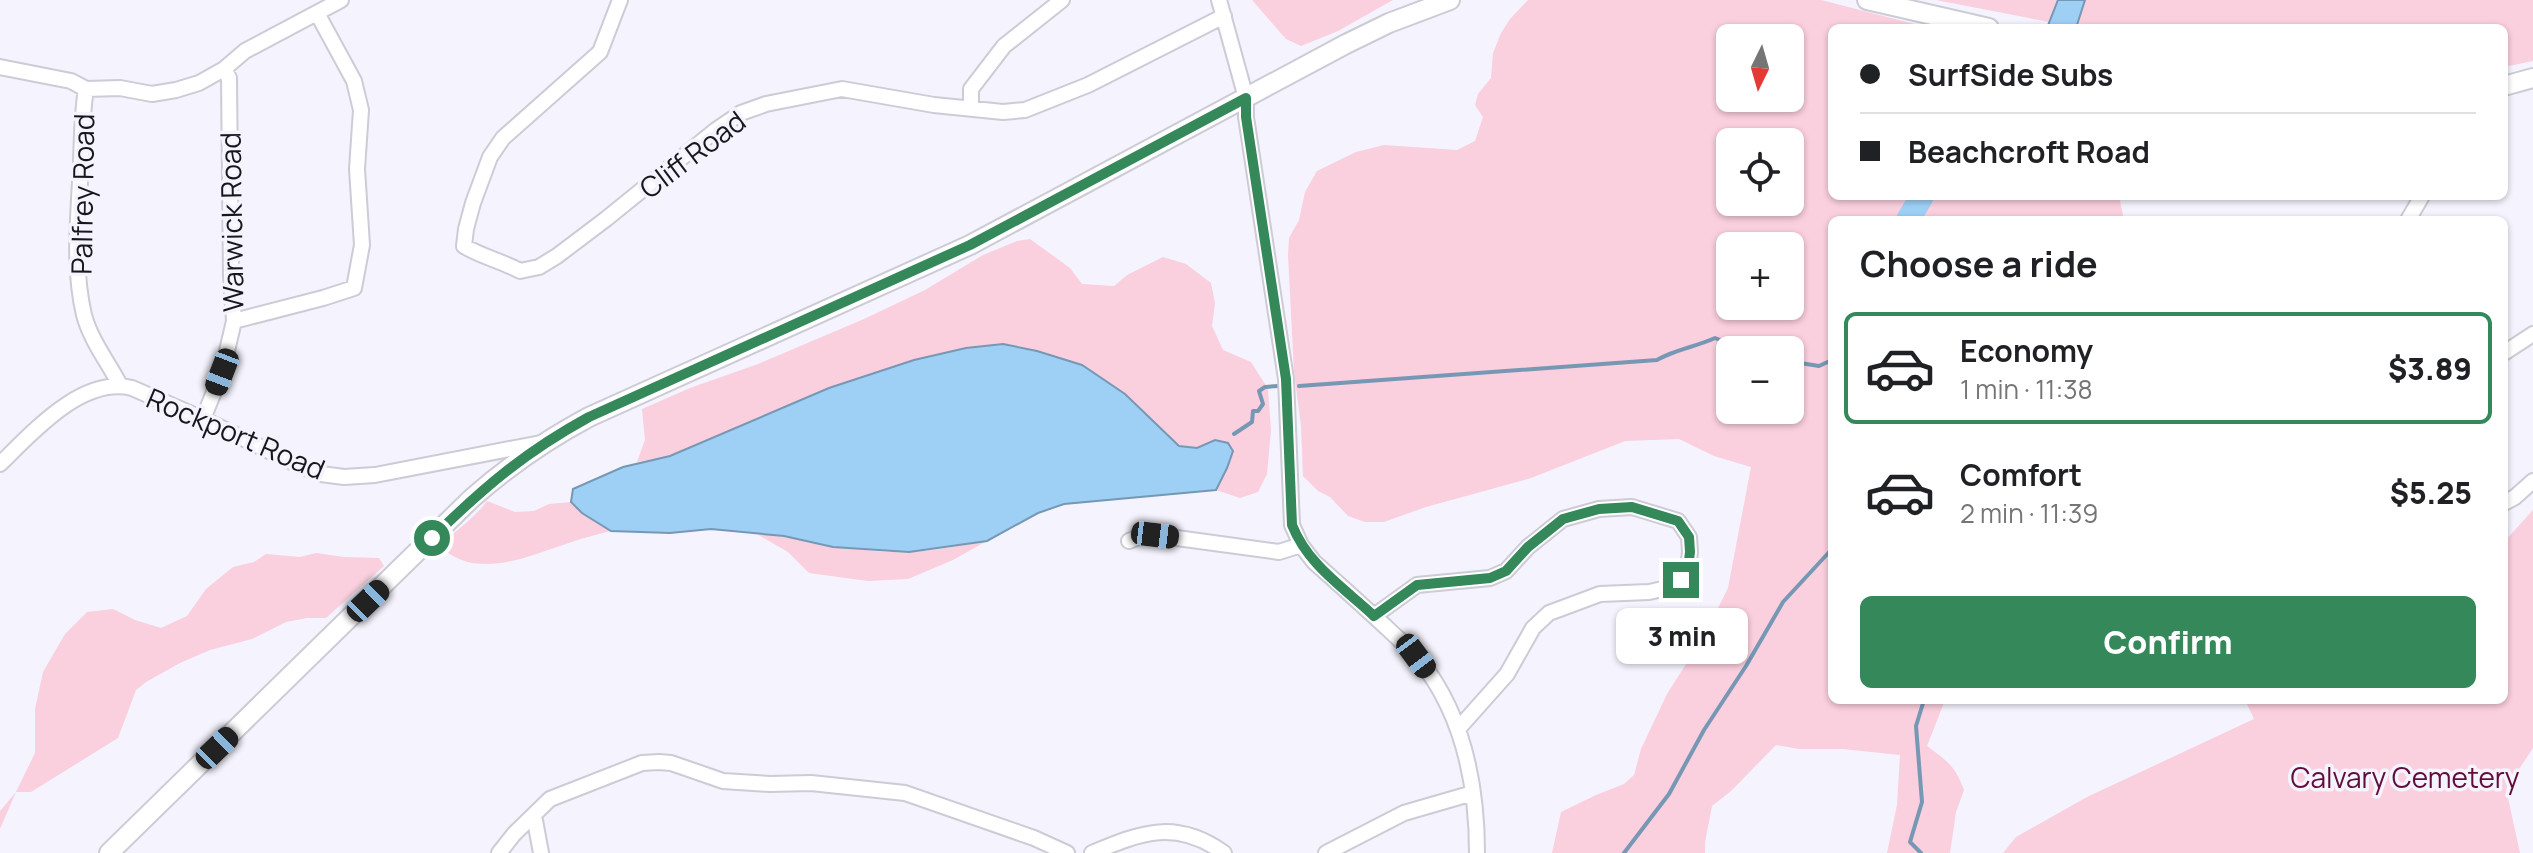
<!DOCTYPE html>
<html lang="en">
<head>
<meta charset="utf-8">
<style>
  body { margin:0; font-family:Manrope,sans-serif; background:#f6f6f6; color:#202124; height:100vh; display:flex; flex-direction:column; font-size:30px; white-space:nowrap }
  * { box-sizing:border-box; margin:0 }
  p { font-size:26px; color:#757577 }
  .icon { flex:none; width:44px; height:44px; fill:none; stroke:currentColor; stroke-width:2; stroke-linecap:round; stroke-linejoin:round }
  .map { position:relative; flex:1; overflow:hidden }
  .details { position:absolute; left:1828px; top:216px; width:680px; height:488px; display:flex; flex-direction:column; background:#fff; border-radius:12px; box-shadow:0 2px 6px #0004 }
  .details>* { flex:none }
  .banner { position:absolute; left:1828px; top:24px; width:680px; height:176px; border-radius:12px; box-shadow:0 2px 6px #0004; display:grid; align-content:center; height:176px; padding:0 32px; background:#fff }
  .needle { width:52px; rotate:185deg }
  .tools { position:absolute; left:1716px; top:24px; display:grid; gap:16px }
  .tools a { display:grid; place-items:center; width:88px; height:88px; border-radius:12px; background:#fff; box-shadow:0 2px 6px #0004; font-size:40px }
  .end { position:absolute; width:36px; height:36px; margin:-18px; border:10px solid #34885a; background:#fff; box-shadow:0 0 0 4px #fff }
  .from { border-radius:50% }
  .bubble { position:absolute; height:56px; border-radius:12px; background:#fff; box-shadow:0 2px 6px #0004; font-size:26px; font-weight:800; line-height:56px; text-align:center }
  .car { position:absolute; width:24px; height:48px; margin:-24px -12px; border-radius:10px; box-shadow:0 0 6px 2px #0007; background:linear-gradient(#222 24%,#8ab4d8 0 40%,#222 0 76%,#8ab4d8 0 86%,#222 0) }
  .banner b { display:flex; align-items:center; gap:28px; height:76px; font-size:30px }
  .banner b+b { border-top:2px solid #e0e0e0 }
  .banner i { width:20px; height:20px; background:#202124 }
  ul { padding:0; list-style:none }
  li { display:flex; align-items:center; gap:24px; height:112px; margin:0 16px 12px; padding:0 16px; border:4px solid transparent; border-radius:12px }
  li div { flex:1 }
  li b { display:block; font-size:30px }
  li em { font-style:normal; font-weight:800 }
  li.active { border-color:#34885a }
  li>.icon { width:72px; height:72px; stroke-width:1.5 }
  h2 { padding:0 32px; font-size:36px; line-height:96px }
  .button { display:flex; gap:16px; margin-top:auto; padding:16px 32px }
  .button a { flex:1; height:92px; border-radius:12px; background:#34885a; color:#fff; font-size:32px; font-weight:800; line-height:92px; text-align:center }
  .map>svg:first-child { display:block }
  .green { fill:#facfde; fill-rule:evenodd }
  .water { fill:#9ed0f6; stroke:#7698b4; stroke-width:2 }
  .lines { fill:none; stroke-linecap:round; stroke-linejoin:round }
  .stream { stroke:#7698b4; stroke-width:4 }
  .river { stroke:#9ed0f6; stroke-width:24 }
  .minor-casing { stroke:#cdcbd5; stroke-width:18 }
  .major-casing { stroke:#cdcbd5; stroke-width:22 }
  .minor { stroke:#fff; stroke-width:14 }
  .major { stroke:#fff; stroke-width:18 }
  .route { stroke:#34885a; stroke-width:10 }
  .labels { text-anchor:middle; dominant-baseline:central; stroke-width:7; stroke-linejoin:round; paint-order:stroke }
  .street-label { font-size:28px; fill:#17161a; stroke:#f5f3fd }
  .park-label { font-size:28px; fill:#620c39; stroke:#f5f3fd }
</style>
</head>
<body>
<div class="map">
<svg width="2533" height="853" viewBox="0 0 2533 853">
  <rect width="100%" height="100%" fill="#f5f3fd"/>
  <path class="green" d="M 1252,0 L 1393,0 L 1338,31 L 1301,46 L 1286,39 Z
    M 1528,0 L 1821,0 L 1930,28 L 1832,28 L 1832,196 L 2119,196 L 2124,220 L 1832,220 L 1832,700 L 1945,700 L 1927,746 C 1948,762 1954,764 1964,790 L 1956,812 L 1950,853 L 1887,853 L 1897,805 L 1900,755 L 1843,749 L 1799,749 L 1776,745 L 1731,791 L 1712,806 L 1705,842 L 1705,853 L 1552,853 L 1561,812 L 1596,795 L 1624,784 L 1634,775 L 1641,749 L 1667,694 L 1704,636 L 1728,588 L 1751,467 L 1714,456 L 1679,439 L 1625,441 L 1531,478 L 1426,507 L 1384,522 L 1365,522 L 1348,516 L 1330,497 L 1318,491 L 1303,476 L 1301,426 L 1294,372 L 1288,255 L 1289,238 L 1299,220 L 1305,192 L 1317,171 L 1356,152 L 1384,145 L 1457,150 L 1475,141 L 1483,117 L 1475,105 L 1478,94 L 1491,78 L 1493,53 L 1501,33 L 1510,19 ZM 1730,38 L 1790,38 L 1790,98 L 1730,98 ZM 1730,142 L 1790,142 L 1790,202 L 1730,202 ZM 1730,246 L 1790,246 L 1790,306 L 1730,306 ZM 1730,350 L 1790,350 L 1790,410 L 1730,410 Z
    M 1936,0 L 2058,0 L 2049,22 Z
    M 2085,0 L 2533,0 L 2533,61 L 2504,67 L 2504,28 L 2076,28 Z
    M 1030,239 L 1070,268 L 1082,284 L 1114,286 L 1127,275 L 1163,257 L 1186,264 L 1211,283 L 1215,303 L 1212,326 L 1223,350 L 1251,362 L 1268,389 L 1271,430 L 1267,474 L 1258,492 L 1240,498 L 1216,490 L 1227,468 L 1215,440 L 1197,448 L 1179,446 L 1082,365 L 1037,351 L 1003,344 L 914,360 L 829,388 L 670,456 L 637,462 L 645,440 L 642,409 L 690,388 L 758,364 L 864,319 L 925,290 L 983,255 L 1017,241 Z
    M 487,501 L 515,512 L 534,511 L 549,504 L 571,502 L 582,512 L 611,531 C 595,535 579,539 563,545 C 523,558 476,580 439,546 C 455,531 475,518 487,501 Z
    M 2533,510 L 2533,748 L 2506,789 L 2520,853 L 2003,853 L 2016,837 L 2087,797 L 2254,719 L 2245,700 L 2504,700 L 2504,542 Z
    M 755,533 C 806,538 856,554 908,552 C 934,551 961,545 987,541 L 953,560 L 908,579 L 868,581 L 809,573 L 788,552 Z
    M 316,553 L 344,557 L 379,558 L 384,566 L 326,618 L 307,618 L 286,622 L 252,639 L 210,650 L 180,663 L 146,682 L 136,690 L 118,738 L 31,792 L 16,792 L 0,829 L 0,811 L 16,792 L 35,753 L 35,709 L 43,672 L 65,634 L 87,612 L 113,609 L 135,620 L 161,628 L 187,616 L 206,589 L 233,567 L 254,562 L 266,554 L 300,557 Z"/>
  <path class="water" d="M 2058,0 L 2085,0 L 2076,28 L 2047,28 Z
    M 1003,344 L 1037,351 L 1082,365 L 1125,394 L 1179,446 L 1197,448 L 1215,440 L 1228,443 L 1233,451 L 1227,468 L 1216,490 L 1064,504 L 1038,513 L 987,541 L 909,552 L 833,547 L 784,536 L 711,529 L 670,533 L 611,531 L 582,513 L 571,502 L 573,489 L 623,467 L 670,456 L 829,388 L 914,360 L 966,348 Z"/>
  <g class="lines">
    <path class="stream" d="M 1790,373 L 1798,372 L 1800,363 L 1819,366 L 1832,360
      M 1299,386 L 1657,360 C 1671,351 1698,346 1715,338 L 1725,342 L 1732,350
      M 1234,434 L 1252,422 L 1253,411 L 1258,411 L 1263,404 L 1259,391 L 1265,387 L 1278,386
      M 1624,853 L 1669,794 L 1704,730 L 1746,666 L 1783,602 L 1832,549
      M 1921,853 L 1910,842 L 1922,802 L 1916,726 L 1924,700"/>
    <path class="river" d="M 1908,220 L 1922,196"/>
    <defs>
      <path id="minor" d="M 620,0 L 600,52 L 503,138 L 490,157 L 473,203 L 466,229 L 464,246 C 482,257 502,261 520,271 L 539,267 L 557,256 L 606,219 L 716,130 L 741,113 L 766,104 L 842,89 L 934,105 L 1003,112 L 1025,110 L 1088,85 L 1224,16
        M 1219,0 L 1246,98 L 1246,117 L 1286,379 L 1292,525 L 1301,545 L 1314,562 C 1339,584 1363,606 1387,628 C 1397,638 1409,647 1418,658 C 1463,713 1477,783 1477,853
        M 0,67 L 71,81 L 86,89 L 120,88 L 152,94 L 176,90 L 199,83 L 224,69 L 245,51 L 341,0
        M 86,89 C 82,113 82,137 81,162 C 79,213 72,264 84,315 C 91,341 108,362 120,385
        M 971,109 L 971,89 L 1004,46 L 1062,0
        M 2408,220 L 2422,196
        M 234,321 L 323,298 L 354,288 L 362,245 L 357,169 L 361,110 L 354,81 L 317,13
        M 2504,353 L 2533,334
        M 203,419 L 222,372 L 234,321 L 231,276 L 229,78 L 224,69
        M 0,464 C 33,432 82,376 132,388 L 203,419 L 296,464 L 321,474 L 344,477 L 375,475 L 541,443
        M 2504,503 L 2515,497 L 2533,481
        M 1129,541 L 1141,536 L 1155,535 L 1279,552 L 1301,545
        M 1374,616 L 1417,585 L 1490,578 L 1506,571 L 1528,547 L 1563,519 L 1599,509 L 1632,507 L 1678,521 L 1689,537 L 1690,552 L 1688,568 L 1681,580 L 1667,588 L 1649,592 L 1600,594 L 1549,613 L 1533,628 L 1507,674 L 1458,729
        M 534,815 L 541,853
        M 499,853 L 514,834 L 550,799 L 642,763 L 659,762 L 671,763 L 723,781 L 770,784 L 811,783 L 905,793 L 1034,838 L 1067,853
        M 1092,853 C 1142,832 1176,819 1224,853
        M 1326,853 L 1404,813 L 1473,793"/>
      <path id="major" d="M 1867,0 L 1989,28
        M 2504,86 L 2533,78
        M 109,853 L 471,499 C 507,467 546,440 589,417 L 970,245 L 1346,44 L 1389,23 L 1450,0"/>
    </defs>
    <use href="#minor" class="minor-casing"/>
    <use href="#major" class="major-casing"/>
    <use href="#minor" class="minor"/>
    <use href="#major" class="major"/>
  </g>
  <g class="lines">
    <path class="route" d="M 432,538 C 484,487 525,452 589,417 L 970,245 L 1246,98 L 1246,117 L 1286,379 L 1292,525 C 1308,565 1343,587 1374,616 L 1417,585 L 1490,578 L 1506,571 L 1528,547 L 1563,519 L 1599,509 L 1632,507 L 1678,521 L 1689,537 L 1690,552 L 1688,568 L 1681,580"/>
  </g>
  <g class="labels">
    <g class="street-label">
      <text transform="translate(692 154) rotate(-37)">Cliff Road</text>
      <text transform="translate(82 194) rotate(-89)">Palfrey Road</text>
      <text transform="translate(231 222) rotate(-91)">Warwick Road</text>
      <text transform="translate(236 433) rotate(23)">Rockport Road</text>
    </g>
    <g class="park-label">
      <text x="2405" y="777">Calvary Cemetery</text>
    </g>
  </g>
</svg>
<div class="tools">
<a><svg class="needle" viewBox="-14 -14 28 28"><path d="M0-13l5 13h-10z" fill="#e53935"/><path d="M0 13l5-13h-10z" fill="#757577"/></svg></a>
<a><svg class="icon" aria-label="locate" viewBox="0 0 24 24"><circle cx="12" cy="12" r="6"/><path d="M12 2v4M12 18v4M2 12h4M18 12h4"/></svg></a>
<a>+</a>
<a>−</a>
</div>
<i class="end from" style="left:432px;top:538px"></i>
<i class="end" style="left:1681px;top:580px"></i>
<div class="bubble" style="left:1616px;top:608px;width:132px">3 min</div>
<i class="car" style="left:222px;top:372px;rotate:201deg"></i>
<i class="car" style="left:1155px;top:535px;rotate:97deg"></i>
<i class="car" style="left:368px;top:601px;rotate:46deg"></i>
<i class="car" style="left:1416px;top:656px;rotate:143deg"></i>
<i class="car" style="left:217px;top:748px;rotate:46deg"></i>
<div class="banner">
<b><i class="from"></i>SurfSide Subs</b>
<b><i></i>Beachcroft Road</b>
</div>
<section class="details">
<h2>Choose a ride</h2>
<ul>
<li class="active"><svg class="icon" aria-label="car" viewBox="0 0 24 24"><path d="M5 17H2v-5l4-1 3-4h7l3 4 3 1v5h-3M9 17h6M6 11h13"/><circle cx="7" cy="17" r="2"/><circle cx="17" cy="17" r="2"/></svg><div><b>Economy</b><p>1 min · 11:38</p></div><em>$3.89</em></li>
<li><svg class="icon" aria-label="car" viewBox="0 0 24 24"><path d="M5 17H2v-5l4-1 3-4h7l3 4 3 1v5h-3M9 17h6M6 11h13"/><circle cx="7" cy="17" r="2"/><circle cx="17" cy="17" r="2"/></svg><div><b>Comfort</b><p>2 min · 11:39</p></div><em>$5.25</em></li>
</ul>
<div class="button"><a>Confirm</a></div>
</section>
</div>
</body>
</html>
